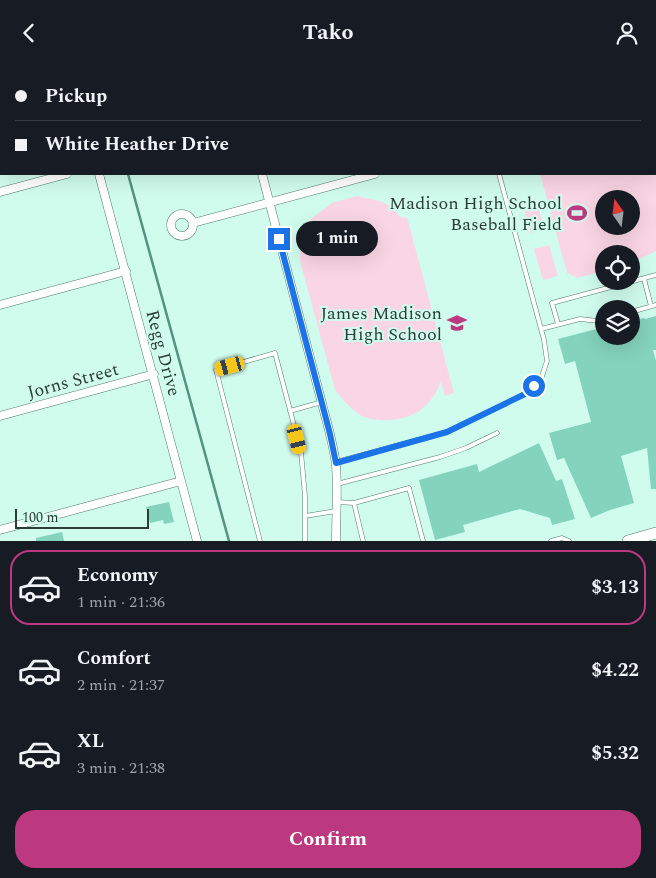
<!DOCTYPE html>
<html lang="en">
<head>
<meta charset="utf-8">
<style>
  body { margin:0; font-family:Spectral,serif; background:#20242c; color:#f1f3f6; height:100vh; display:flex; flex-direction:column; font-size:19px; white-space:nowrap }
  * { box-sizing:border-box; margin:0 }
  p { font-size:16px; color:#9ea1a6 }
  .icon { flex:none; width:28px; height:28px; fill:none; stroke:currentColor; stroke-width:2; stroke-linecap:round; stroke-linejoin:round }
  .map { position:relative; height:476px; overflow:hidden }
  .drawer { display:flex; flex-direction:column; background:#171b24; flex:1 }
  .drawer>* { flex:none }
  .hud { position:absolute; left:0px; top:0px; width:656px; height:110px; box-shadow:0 5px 20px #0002; display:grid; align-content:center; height:110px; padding:0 15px; background:#171b24 }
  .needle { width:32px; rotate:346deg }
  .buttons { position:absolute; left:595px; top:125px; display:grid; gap:10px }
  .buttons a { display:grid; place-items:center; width:45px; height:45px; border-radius:50%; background:#171b24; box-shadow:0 5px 20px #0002; font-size:25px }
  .scale { position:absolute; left:15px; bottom:12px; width:134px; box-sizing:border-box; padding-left:5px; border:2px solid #2c3d38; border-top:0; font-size:14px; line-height:18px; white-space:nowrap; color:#2c3d38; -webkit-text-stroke:4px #d0fcee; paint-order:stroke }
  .end { position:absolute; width:22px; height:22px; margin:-11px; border:6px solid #1a73e8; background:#fff; box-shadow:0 0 0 2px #fff }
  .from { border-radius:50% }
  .bubble { position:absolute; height:35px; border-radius:18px; background:#171b24; box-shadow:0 5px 20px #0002; font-size:16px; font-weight:700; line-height:35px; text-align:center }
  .car { position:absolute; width:15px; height:30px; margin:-15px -8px; border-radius:6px; box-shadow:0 0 4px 1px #0007; background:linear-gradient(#f5c518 24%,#345 0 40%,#f5c518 0 76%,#345 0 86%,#f5c518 0) }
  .hud b { display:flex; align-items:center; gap:18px; height:48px; font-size:19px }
  .hud b+b { border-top:1px solid #363941 }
  .hud i { width:12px; height:12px; background:#f1f3f6 }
  ul { padding:9px 0 0; list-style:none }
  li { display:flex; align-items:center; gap:15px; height:75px; margin:0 10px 8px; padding:0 5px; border:2px solid transparent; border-radius:20px }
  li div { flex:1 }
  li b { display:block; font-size:19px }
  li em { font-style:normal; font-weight:700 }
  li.on { border-color:#bc3980 }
  li>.icon { width:45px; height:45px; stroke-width:1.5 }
  .cta { display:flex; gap:10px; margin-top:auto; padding:10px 15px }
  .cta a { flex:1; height:58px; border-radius:20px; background:#bc3980; color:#fff; font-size:20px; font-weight:700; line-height:58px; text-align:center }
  header { display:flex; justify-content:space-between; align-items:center; height:65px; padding:0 15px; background:#171b24; font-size:22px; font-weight:700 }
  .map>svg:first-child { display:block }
  .green { fill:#fad6e5; fill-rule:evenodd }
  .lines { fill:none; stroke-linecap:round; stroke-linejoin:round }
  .stream { stroke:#559281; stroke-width:2.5 }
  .building { fill:#84d3bc }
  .service-casing { stroke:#527a6e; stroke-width:5 }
  .minor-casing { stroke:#527a6e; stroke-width:9 }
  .secondary-casing { stroke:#527a6e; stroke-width:12 }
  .service { stroke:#fff; stroke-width:4 }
  .minor { stroke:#fff; stroke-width:8 }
  .secondary { stroke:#fff; stroke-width:11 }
  .route { stroke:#1a73e8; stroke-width:6 }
  .labels { text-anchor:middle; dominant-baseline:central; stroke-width:4; stroke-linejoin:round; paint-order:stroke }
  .poi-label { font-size:18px; fill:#2c3d38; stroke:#d0fcee; text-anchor:end }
  .street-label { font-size:18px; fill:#2c3d38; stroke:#d0fcee }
</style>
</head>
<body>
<header><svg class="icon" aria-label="back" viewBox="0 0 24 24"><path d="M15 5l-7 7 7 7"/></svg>Tako<svg class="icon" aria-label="person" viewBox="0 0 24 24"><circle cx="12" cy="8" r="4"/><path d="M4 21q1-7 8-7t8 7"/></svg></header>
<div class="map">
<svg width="656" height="476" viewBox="0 0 656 476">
  <rect width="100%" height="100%" fill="#d0fcee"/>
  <path class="green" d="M 655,92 L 656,92 L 656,186 L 631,198 L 631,189 L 604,189 L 604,206 L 577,213 L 567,208 L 540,109 L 655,109 ZM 604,134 L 631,134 L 631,161 L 604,161 Z
    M 357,131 L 380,136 L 390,141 L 402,153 L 407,152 L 454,328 L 445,331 L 441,317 C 436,329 427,343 414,349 C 400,356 374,358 360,350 C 350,343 342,334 335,325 L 300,196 L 301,173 L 312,153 L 332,138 Z
    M 536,133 L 544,164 L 530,168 L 522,137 Z
    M 549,180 L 558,211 L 543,215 L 534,184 Z"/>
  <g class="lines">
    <path class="stream" d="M 98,0 L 98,1
      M 128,109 L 229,476"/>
  </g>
  <path class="building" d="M 656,251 L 656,285 L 653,285 L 656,296 L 656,424 L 651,424 L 647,383 L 621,391 L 634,438 L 610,445 L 591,453 L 564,393 L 557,395 L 549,368 L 591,357 L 575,296 L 565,299 L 558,274 L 604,262 L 604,271 L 631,271 L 631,256 L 644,253 L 645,254 Z
    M 539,378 L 556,416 L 562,414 L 575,454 L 552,460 L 550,453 L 520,444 L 463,460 L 465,467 L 435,475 L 419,415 L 477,399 L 479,407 Z
    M 169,437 L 174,457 L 164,459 L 163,455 L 150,458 L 146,442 Z
    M 62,467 L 64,476 L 36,476 L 36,473 Z"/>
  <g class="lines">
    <defs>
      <path id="service" d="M 644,214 L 651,241
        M 631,247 L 656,240
        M 558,259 L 552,238 L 656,210
        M 541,264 L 580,254 L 598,256 L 604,254
        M 290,346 L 322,337
        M 336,397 L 447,367 L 527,328 L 541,314 L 547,296 L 544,275 L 499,109
        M 337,419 L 440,392 L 466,383 L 497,368
        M 337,437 L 354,438
        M 305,451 L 336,446
        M 260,476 L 216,305 L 275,288 L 301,387 L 305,431 L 305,476
        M 363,476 L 354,438 L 409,423 L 423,476
        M 551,476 L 562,473 L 569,476"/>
      <path id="minor" d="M 70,0 L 71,1
        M 233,0 L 233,1
        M 51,1 L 56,0
        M 330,1 L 335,0
        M 0,15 L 1,15
        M 655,34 L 656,34
        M 99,109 L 197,476
        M 262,109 L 330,369 C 332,379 335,390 336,400 C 338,425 336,450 336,476
        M 0,127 L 67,109
        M171 160a11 11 0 1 1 22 0a11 11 0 1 1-22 0Z
        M 193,158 L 375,109
        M 0,240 L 126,206
        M 0,351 L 154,309
        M 0,465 L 181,416"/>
      <path id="secondary" d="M 628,476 L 656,468"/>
    </defs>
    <use href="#service" class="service-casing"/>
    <use href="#minor" class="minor-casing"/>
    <use href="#secondary" class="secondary-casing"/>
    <use href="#service" class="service"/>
    <use href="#minor" class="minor"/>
    <use href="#secondary" class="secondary"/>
  </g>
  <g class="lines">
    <path class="route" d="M 279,174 L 330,369 L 336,398 L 447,367 L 527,328 L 534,321"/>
  </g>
  <defs>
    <symbol id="stadium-bare" viewBox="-9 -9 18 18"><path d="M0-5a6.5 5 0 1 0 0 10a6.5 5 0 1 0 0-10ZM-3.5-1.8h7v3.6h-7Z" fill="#bc3980" stroke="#d0fcee" stroke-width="2.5" paint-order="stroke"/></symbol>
    <symbol id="school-bare" viewBox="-9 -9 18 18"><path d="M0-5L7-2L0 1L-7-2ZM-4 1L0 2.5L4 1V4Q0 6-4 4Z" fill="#bc3980" stroke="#d0fcee" stroke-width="2.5" paint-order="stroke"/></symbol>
  </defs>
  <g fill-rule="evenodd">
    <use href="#stadium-bare" x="563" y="134" width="28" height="28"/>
    <use href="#school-bare" x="443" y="244" width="28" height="28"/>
  </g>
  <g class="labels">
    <g class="poi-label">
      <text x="562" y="138">Madison High School<tspan x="562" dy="21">Baseball Field</tspan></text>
      <text x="442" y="248">James Madison<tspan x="442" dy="21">High School</tspan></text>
    </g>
    <g class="street-label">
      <text transform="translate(163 288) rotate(75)">Regg Drive</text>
      <text transform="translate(73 316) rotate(-15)">Jorns Street</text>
    </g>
  </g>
</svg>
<div class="buttons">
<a><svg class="needle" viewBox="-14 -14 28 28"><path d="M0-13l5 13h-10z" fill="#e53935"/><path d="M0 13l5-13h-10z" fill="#9ea1a6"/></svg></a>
<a><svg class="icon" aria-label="locate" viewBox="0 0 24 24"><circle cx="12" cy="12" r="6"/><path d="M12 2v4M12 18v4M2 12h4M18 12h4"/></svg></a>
<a><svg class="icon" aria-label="layers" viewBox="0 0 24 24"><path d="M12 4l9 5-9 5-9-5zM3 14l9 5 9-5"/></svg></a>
</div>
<div class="scale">100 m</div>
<i class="end from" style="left:534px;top:321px"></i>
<i class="end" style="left:279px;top:174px"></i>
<div class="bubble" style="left:296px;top:156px;width:82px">1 min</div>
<i class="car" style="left:230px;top:301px;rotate:255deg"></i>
<i class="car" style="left:297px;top:374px;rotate:166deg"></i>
<div class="hud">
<b><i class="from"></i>Pickup</b>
<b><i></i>White Heather Drive</b>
</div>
</div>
<section class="drawer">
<ul>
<li class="on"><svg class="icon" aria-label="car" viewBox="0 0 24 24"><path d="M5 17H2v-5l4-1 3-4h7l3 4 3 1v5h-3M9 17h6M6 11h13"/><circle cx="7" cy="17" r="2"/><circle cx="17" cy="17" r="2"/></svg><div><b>Economy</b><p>1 min · 21:36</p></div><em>$3.13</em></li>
<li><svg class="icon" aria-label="car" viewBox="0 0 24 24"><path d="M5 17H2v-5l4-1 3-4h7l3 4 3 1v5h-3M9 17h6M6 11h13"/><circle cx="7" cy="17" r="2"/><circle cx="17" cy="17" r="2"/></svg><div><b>Comfort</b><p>2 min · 21:37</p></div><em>$4.22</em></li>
<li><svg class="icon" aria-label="car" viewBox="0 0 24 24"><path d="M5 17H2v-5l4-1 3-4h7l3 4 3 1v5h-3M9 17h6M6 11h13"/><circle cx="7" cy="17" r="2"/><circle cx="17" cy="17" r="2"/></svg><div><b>XL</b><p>3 min · 21:38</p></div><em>$5.32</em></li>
</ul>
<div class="cta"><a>Confirm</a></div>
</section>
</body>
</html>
